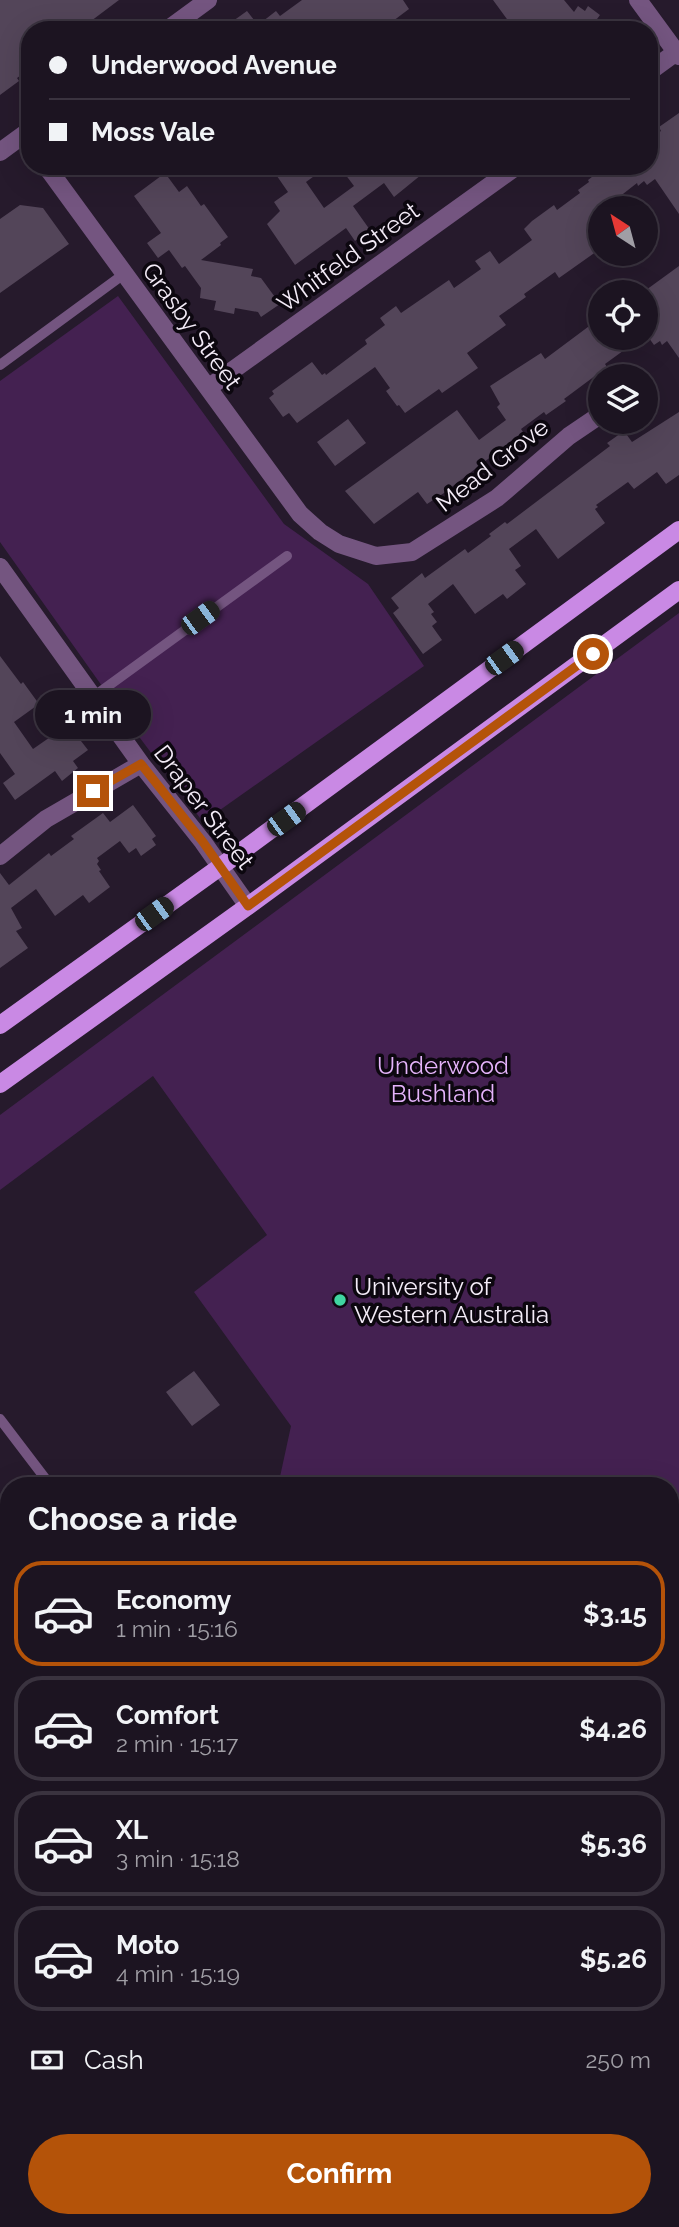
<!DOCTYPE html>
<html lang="en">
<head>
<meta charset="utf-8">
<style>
  body { margin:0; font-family:Raleway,sans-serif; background:#29212e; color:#f1f3f6; height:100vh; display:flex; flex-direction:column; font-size:26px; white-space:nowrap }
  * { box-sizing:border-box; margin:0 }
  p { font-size:23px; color:#a09ea5 }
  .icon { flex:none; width:38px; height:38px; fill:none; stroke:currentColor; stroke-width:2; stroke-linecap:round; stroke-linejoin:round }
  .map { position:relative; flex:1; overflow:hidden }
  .details { position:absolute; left:0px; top:1477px; width:679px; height:751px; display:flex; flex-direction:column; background:#1c1421; border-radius:28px 28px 0 0; box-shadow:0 7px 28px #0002,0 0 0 2px #3a333f }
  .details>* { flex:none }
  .guide { position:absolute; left:21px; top:21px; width:637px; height:154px; border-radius:28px; box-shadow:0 7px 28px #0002,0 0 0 2px #3a333f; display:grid; align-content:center; height:154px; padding:0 28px; background:#1c1421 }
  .needle { width:46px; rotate:324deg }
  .buttons { position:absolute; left:588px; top:196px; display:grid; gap:14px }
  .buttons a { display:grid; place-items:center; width:70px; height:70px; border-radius:50%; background:#1c1421; box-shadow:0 7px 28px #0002,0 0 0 2px #3a333f; font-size:35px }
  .end { position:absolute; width:32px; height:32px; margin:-16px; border:9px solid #b45309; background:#fff; box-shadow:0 0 0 4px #fff }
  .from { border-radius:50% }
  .bubble { position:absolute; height:49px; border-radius:24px; background:#1c1421; box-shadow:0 7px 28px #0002,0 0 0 2px #3a333f; font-size:23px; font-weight:700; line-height:49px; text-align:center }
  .car { position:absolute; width:21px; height:42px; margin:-21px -10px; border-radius:9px; box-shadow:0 0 5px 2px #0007; background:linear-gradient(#222 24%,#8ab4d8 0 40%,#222 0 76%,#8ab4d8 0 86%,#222 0) }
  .guide b { display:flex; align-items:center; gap:24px; height:66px; font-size:26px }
  .guide b+b { border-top:2px solid #3a333f }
  .guide i { width:18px; height:18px; background:#f1f3f6 }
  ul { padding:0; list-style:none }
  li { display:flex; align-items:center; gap:21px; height:105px; margin:0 14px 10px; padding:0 14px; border:4px solid #3a333f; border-radius:28px }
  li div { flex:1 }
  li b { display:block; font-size:26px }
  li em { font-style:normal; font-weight:700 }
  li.current { border-color:#b45309 }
  li>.icon { width:63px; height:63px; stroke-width:1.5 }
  h2 { padding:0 28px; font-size:32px; line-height:84px }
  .pay { display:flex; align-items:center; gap:18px; height:77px; padding:0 28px; font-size:26px }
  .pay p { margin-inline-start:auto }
  .primary-button { display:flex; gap:14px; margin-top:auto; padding:14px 28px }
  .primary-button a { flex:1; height:80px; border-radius:42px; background:#b45309; color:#fff; font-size:28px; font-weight:700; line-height:80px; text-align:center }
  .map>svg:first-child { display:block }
  .green { fill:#442151 }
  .building { fill:#534559 }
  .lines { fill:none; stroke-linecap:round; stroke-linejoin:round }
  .lane { stroke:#745580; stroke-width:10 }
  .street { stroke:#745580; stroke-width:18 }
  .primary { stroke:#c989e4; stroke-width:18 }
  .route { stroke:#b45309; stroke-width:9 }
  .poi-dot { fill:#40d4a1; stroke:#0c070f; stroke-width:2.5 }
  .labels { text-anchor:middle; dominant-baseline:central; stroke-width:7; stroke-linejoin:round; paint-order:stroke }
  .street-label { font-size:24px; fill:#f4ecf8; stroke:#0c070f }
  .park-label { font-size:24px; fill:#e5b3fb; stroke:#0c070f }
  .poi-label { font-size:24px; fill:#f4ecf8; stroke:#0c070f; text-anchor:start }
</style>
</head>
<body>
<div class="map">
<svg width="679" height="2227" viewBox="0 0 679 2227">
  <rect width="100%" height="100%" fill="#261a2c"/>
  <path class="green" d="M 118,296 L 284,524 L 368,584 L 424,666 L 203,822 L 119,710 L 0,542 L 0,381 Z
    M 679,613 L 679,1880 L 670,1887 L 670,1486 L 278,1486 L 291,1426 L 194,1292 L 267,1235 L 153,1076 L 0,1190 L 0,1115 Z"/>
  <path class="building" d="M 0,0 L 119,0 L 79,30 L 30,30 L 30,52 L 19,60 L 27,71 L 17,78 L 19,81 L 0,95 Z
    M 302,0 L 403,0 L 409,9 L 381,30 L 240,30 L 233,21 L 247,11 L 258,25 L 276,11 L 280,16 Z
    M 493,0 L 564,0 L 574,12 L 578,6 L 585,11 L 588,6 L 600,15 L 589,30 L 515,30 Z
    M 679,113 L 679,214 L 655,179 L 647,185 L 644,181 L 638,186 L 637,183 L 614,201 L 620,208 L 600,208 L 600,249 L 559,278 L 555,272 L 524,294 L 526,297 L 499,316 L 506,325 L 467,353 L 478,368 L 442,393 L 439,389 L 405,413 L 399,405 L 397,406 L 386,391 L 390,388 L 375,367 L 297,423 L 289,413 L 283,417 L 269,398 L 274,394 L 272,391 L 312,362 L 322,375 L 325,373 L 326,375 L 367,344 L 365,340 L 385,325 L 380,318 L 396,306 L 401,313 L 449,280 L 454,288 L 481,269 L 475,261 L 490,251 L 499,264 L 532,240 L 524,229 L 532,221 L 554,205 L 557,210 L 580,193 L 578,190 L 589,182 L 588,180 L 606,166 L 649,166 L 649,139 L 661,131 L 659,127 Z
    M 270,166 L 328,166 L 306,182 L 324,208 L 354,186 L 339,166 L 432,166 L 394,197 L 384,183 L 353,206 L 370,230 L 355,241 L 346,228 L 295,265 L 267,224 L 280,211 L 274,202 L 288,192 Z
    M 165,173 L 179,192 L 187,186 L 201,206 L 204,204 L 228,237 L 220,243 L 221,245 L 201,260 L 253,269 L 251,276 L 261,278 L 280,304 L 261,317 L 258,312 L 235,308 L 234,314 L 214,310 L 216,301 L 200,298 L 201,288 L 185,266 L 182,268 L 169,250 L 158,258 L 147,243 L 161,233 L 134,196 Z
    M 20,205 L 43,208 L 69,244 L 0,293 L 0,219 Z
    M 679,266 L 679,358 L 667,341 L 662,345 L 660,341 L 654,345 L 646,334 L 646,290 Z
    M 600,318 L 600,338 L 620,338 L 627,348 L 605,364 L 607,367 L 564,399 L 566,401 L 546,415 L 544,412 L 521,429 L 523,432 L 444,493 L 427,504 L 418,492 L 374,524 L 345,491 L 457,410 L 479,440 L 506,420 L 497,407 L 500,404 L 490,386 L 541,353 L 545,359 Z
    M 679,412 L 679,475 L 666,484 L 657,472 L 634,489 L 628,482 L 596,505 L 598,507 L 595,509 L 605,523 L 558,559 L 536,529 L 509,549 L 521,566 L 515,570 L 526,584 L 507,599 L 503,594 L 475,614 L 453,584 L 428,604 L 434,612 L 431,614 L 437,622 L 432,626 L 442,640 L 423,654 L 393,613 L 399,608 L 391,598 L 422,573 L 425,578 L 465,549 L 468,553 L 491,536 L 489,534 L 505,522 L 507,524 L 610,446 L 607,443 L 624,431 L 632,442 Z
    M 348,419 L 366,443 L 335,466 L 317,442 Z
    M 0,656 L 21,684 L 23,682 L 39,704 L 14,722 L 33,749 L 56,733 L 42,714 L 59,701 L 86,738 L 81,741 L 88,750 L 73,761 L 78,768 L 62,781 L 55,771 L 15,800 L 3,783 L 15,774 L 0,753 Z
    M 133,805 L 156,836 L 152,839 L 156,845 L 141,856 L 136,848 L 129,853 L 120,841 L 97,858 L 99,861 L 97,864 L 101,870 L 99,871 L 110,887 L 89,903 L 83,895 L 55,916 L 36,889 L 11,908 L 22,928 L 16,931 L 28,948 L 0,968 L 0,873 L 9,885 L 49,853 L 51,856 L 74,839 L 71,836 L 103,813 L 110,822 Z
    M 194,1371 L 220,1405 L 192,1426 L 166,1392 Z"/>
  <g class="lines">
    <path class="lane" d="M 0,365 L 124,274
      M 93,697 L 287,556
      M 0,1419 L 51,1486
      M 0,1544 L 9,1538
      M 0,1765 L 9,1758
      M 600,2219 L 606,2227"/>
    <path class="street" d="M 638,0 L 679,56
      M 167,30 L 208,0
      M 649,72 L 679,50
      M 0,152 L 30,130
      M 46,166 L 300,514 L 320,532 L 339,544 L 376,556 L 412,552 L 497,498 L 569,436 L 600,415
      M 208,388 L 517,166
      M 0,567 L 141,764 L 203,842 L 248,906
      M 0,856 L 46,819 L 141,764"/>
    <path class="primary" d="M 0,1025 L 220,867 L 679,530
      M 0,1084 L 248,906 L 679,590"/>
  </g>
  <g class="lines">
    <path class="route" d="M 93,791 L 141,764 L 203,842 L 248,906 L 593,654"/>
  </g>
  <circle class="poi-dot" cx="340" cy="1300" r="7"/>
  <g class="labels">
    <g class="street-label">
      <text transform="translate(348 257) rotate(-36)">Whitfeld Street</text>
      <text transform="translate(192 326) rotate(54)">Grasby Street</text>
      <text transform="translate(492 465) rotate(-38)">Mead Grove</text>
      <text transform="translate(204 807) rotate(53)">Draper Street</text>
    </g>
    <g class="park-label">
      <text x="443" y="1065">Underwood<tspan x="443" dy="28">Bushland</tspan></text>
    </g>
    <g class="poi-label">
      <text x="354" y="1286">University of<tspan x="354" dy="28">Western Australia</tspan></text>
    </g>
  </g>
</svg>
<div class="buttons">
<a><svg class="needle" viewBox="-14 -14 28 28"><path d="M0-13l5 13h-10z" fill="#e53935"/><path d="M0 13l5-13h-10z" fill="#a09ea5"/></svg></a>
<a><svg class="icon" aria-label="locate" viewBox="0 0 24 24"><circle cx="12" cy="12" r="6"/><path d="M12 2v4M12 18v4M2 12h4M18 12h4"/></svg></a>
<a><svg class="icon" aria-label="layers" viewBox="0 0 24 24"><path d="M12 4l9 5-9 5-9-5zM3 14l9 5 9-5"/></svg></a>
</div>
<i class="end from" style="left:593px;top:654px"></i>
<i class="end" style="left:93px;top:791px"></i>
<div class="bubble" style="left:35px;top:690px;width:116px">1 min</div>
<i class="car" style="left:200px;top:618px;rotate:54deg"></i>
<i class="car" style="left:504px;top:658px;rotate:54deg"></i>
<i class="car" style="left:286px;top:819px;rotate:54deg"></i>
<i class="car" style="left:154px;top:914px;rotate:54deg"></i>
<div class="guide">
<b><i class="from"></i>Underwood Avenue</b>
<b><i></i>Moss Vale</b>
</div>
<section class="details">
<h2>Choose a ride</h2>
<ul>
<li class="current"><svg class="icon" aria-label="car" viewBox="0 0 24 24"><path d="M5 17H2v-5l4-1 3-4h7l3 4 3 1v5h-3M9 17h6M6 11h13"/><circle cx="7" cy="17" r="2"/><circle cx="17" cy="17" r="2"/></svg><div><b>Economy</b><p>1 min · 15:16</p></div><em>$3.15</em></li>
<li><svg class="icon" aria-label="car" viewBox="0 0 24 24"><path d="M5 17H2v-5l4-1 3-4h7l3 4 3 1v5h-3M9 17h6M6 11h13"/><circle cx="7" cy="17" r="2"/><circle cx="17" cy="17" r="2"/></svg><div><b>Comfort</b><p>2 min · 15:17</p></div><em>$4.26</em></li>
<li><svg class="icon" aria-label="car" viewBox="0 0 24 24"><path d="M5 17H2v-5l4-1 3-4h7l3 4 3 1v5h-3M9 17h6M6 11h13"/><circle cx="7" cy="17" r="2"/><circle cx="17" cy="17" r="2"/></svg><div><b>XL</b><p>3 min · 15:18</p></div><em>$5.36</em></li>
<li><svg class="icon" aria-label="car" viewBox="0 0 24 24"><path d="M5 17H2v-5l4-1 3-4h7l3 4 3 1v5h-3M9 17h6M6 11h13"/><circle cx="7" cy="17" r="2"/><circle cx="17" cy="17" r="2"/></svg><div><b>Moto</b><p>4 min · 15:19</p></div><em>$5.26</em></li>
</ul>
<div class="pay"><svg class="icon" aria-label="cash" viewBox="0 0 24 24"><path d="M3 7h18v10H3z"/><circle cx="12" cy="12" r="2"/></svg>Cash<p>250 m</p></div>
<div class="primary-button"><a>Confirm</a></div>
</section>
</div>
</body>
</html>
